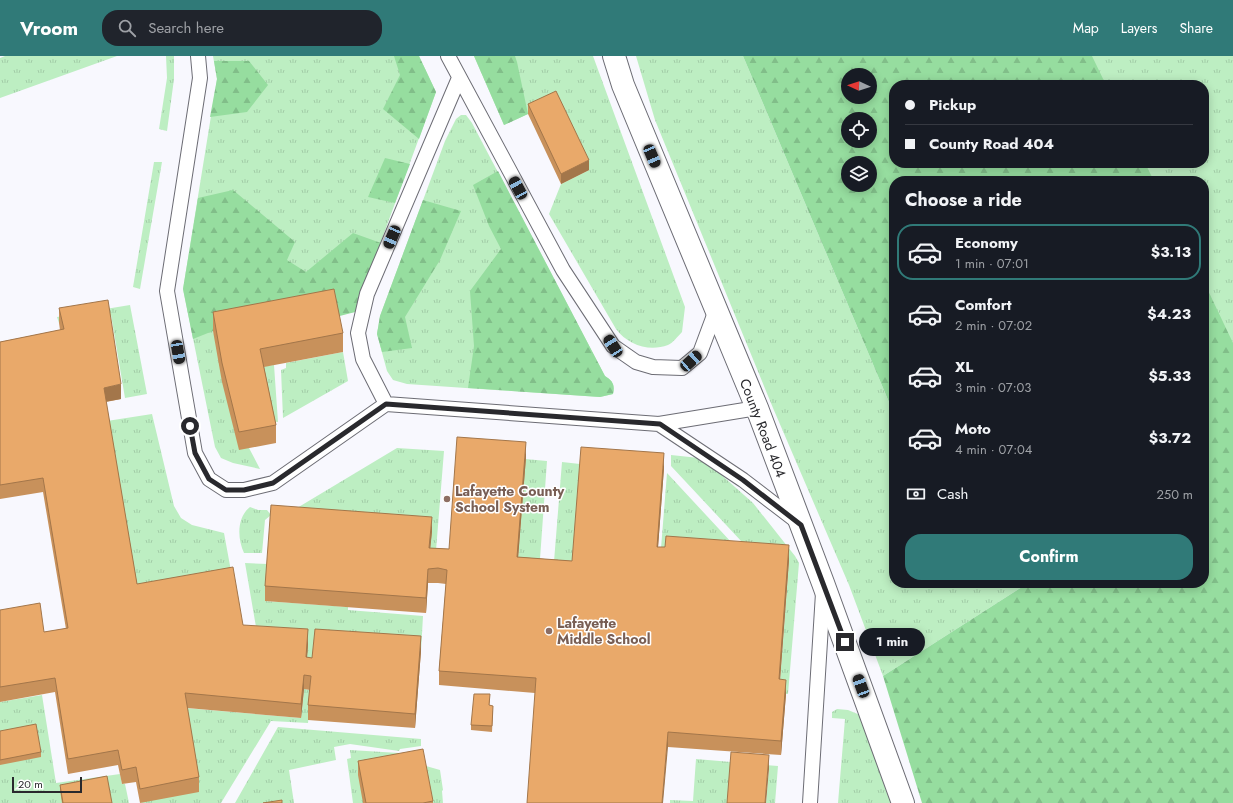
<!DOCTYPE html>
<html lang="en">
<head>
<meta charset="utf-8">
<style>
  body { margin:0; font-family:Jost,sans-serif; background:#20242c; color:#f1f3f6; height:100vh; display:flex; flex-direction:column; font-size:15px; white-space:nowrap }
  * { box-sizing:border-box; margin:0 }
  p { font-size:13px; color:#9ea1a6 }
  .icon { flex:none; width:22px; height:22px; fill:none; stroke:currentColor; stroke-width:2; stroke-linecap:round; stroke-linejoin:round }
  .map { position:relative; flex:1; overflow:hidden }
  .side { position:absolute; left:889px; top:120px; width:320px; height:412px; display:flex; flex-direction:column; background:#171b24; border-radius:16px; box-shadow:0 2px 10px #0003 }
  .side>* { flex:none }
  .guide { position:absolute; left:889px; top:24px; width:320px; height:88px; border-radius:16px; box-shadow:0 2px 10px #0003; display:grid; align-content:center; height:88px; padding:0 16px; background:#171b24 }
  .needle { width:26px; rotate:273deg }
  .fabs { position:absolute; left:841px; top:12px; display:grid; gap:8px }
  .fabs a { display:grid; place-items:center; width:36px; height:36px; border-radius:50%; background:#171b24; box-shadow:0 2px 10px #0003; font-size:20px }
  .scale { position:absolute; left:12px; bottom:10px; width:70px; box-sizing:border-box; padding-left:4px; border:2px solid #29292d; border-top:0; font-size:11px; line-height:14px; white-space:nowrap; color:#29292d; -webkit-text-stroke:3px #fff; paint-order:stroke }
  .end { position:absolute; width:18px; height:18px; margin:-9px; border:5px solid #29292d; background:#fff; box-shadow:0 0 0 2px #fff }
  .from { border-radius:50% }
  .bubble { position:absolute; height:28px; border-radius:14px; background:#171b24; box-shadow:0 2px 10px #0003; font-size:13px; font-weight:700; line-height:28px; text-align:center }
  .car { position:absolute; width:12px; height:24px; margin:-12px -6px; border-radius:5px; box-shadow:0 0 3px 1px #0007; background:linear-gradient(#222 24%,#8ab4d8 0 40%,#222 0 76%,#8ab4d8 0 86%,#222 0) }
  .guide b { display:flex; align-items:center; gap:14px; height:38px; font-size:15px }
  .guide b+b { border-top:1px solid #363941 }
  .guide i { width:10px; height:10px; background:#f1f3f6 }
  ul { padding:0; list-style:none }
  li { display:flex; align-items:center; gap:12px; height:56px; margin:0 8px 6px; padding:0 8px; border:2px solid transparent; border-radius:16px }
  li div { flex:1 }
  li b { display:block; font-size:15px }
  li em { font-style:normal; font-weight:700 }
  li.current { border-color:#307a78 }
  li>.icon { width:36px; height:36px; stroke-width:1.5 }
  h2 { padding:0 16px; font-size:18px; line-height:48px }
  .pay { display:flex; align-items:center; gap:10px; height:44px; padding:0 16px; font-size:15px }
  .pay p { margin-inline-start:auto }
  .action { display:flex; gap:8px; margin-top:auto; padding:8px 16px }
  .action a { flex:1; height:46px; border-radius:16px; background:#307a78; color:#fff; font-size:16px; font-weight:700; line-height:46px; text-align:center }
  header { display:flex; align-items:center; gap:24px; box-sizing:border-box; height:56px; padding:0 20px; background:#307a78; color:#fff }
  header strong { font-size:19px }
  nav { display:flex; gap:22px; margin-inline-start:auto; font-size:14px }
  .search { width:280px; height:36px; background:#20242c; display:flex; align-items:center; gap:10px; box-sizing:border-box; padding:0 14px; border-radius:16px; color:#9ea1a6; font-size:15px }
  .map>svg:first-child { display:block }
  .grass { fill:url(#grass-tufts) }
  .forest { fill:url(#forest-firs); fill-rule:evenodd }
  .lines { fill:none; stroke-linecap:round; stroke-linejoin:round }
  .lane-casing { stroke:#6c6c74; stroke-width:16 }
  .street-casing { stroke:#6c6c74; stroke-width:24 }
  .lane { stroke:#fff; stroke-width:14 }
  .street { stroke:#fff; stroke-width:22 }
  .wall { fill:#c8915b }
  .shaded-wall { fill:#a3764a }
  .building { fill:#e9a96a; stroke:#a3764a }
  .route { stroke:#29292d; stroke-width:5 }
  .education-dot { fill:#8d6e63; stroke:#fff; stroke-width:1.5 }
  .labels { text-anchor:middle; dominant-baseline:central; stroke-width:3; stroke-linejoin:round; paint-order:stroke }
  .street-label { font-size:14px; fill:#29292d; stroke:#fff }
  .education-label { font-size:14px; font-weight:bold; fill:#785e54; stroke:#fff; text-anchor:start }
</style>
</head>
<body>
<header>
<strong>Vroom</strong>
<div class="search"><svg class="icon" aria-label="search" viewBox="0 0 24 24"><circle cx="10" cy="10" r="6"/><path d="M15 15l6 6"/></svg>Search here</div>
<nav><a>Map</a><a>Layers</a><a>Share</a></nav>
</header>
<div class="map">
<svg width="1233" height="747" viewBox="0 0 1233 747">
  <defs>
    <pattern id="grass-tufts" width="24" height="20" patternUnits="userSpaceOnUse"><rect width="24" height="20" fill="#bdeec2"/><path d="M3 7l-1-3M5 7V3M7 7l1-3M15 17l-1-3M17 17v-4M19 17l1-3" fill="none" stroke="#a2cca7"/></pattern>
    <pattern id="forest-firs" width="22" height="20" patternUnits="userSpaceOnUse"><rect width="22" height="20" fill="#96dd9f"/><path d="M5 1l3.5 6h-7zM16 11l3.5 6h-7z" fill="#81be89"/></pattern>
  </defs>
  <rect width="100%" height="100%" fill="#f8f8fe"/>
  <path class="grass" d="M 5,0 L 117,0 L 0,42 L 0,2 Z
    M 166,0 L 174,0 L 174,23 L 167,75 L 159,73 L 167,22 Z
    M 213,0 L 419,0 L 436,36 L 355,256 L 213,275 L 249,392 L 260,413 L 233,407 L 221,402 L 215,391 L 183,233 L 217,23 Z
    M 474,0 L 593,0 L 685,251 L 682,276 C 678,280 673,287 668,289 C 649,296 628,289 616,273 L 549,158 L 561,128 L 589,114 L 556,45 L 504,69 Z
    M 636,0 L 743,0 L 894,358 L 894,527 L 1019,527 L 1022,531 L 883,620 L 849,529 L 773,352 L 655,64 Z
    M 1083,0 L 1233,0 L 1233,324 L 1204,261 L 1204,125 L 1141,125 L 1133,107 L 1204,107 L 1204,29 L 1096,29 Z
    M 461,59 L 466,59 L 472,67 L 605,320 C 613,325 615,329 613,338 L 600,341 L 407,328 L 393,324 L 387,315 L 377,278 L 380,260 L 445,85 L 456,63 Z
    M 154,106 L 162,106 L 140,233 L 133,231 Z
    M 130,249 L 147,338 L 125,342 L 111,259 L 59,267 L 57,261 Z
    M 343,296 L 348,325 L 283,362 L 281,314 L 286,312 L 286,307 Z
    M 274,309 L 278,366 L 270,365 L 260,311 Z
    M 152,358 L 174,450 L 181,462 L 192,469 L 224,477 L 233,526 L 137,542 L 107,365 Z
    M 397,392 L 444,395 L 435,507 L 429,506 L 431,475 L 277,464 Z
    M 671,399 L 699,402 L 708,407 L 753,447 L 795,500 L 799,507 L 788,638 L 779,638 L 789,504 L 756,501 L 671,410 Z
    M 525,403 L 547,405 L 539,517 L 517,516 Z
    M 562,406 L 580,408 L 572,520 L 553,518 Z
    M 667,417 L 745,501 L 660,505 Z
    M 250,451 L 258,454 L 267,454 L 271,459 L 265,464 L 262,497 L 244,497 C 237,482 237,461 250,451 Z
    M 245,507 L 268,508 L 265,545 L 348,551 L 348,554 L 423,560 L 421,595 L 315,587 L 312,616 L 256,571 Z
    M 304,633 L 311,634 L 308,667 L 271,665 L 221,747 L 141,747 L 185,652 L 301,662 Z
    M 42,639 L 56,727 L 120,718 L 122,728 L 125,728 L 129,747 L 0,747 L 0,646 Z
    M 837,653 L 848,654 L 865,661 L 895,747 L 838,747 L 845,663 L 832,662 L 832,656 Z
    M 278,671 L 421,683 L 421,690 L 400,693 L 399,695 L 350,688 L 334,691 L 336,704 L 289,714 L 294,747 L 235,747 Z
    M 350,694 L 399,697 L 363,747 L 353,747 L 347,703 L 351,702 Z
    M 696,703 L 778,710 L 775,747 L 766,747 L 769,713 L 728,747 L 670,747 L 670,744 L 693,745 Z
    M 426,710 L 440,714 L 443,734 L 442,735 L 443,747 L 433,747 Z"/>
  <path class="forest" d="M 394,0 L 419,0 L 436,36 L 419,83 L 383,53 L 400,19 Z
    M 474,0 L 515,0 L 517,6 L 528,58 L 504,69 Z
    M 743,0 L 1092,0 L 1106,29 L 894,29 L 894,107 L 1145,107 L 1154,125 L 894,125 L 894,358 ZM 848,19 L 870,19 L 870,41 L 848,41 ZM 848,63 L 870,63 L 870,85 L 848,85 ZM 848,107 L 870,107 L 870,129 L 848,129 Z
    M 214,5 L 249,5 L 268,29 L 247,56 L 210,61 L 217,23 Z
    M 385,102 L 410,108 L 395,147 L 368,141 Z
    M 498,115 L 605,320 C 613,325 615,329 613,338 L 600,341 L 468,332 L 474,290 L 470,235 L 501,193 L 489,170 L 473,129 Z
    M 233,134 L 295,186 L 287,204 L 306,216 L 353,177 L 381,187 L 355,256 L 336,261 L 213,275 L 193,283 L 183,233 L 198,142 Z
    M 423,144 L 461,155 L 440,204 L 405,261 L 412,292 L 382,296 L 377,278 L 380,260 Z
    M 1204,226 L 1233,287 L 1233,747 L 922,747 L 883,620 L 1022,531 L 1019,527 L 1204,527 Z"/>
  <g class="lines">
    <defs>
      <path id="lane" d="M 198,0 L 200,22 L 167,235 L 195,397 L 209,423 L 226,434 L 244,434 L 273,427 L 386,348 L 659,368 L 757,352
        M 448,0 L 563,214 L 613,290 L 636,306 L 653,311 L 682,312 L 700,297 L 716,254
        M 386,348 L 363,303 L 358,277 L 367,238 L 459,22
        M 659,368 L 743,424 L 799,467
        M 810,747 L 823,537"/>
      <path id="street" d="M 614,0 L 623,29 L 757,352 L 823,527 L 903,747"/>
    </defs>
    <use href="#lane" class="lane-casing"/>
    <use href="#street" class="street-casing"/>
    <use href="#lane" class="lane"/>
    <use href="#street" class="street"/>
  </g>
  <path class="wall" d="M 528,48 L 589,114 L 561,128 L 528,58 Z
    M 59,252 L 121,343 L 106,346 L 137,528 L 243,569 L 308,588 L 307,601 L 312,602 L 421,595 L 415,672 L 308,664 L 308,649 L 310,634 L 304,633 L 301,662 L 187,652 L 199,721 L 199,736 L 140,747 L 136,726 L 122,728 L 118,709 L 68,718 L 55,636 L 0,646 L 0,554 L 44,576 L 66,573 L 43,436 L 0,443 L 0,286 L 60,274 L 59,267 Z
    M 213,256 L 343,277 L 343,296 L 264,311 L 276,369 L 276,387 L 239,394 L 222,326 L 213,275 Z
    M 526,401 L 518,501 L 572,505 L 664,412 L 658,491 L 789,504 L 780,623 L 786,638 L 781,699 L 668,691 L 535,637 L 439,629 L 439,615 L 446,528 L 438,527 L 428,527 L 426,557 L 265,545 L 265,530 L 432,475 L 430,492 L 449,493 Z
    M 490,644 L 489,650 L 493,655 L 492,676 L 471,674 L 471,669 Z
    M 0,675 L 41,696 L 41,701 L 0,709 Z
    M 358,705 L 433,745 L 433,747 L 363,747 L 358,719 Z
    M 60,729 L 112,747 L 62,747 L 60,734 Z"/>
  <path class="shaded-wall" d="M 589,104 L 589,114 L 561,128 L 561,118 Z
    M 121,328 L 121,343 L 104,346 L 104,332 Z
    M 526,386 L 526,401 L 517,516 L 517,501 Z
    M 664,397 L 664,412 L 657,505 L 657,491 Z
    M 432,461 L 432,475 L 429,506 L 429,492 Z
    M 789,489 L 789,504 L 779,638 L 779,623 Z
    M 428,513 L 428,527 L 426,557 L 426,542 Z
    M 308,573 L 308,588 L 306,616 L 306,601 Z
    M 421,580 L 421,595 L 415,672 L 415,658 Z
    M 304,619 L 304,633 L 301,662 L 301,648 Z
    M 786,624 L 786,638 L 781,699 L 781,685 Z
    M 668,676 L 668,691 L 663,747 L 662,747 Z
    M 769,699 L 769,713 L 766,747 L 765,747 Z"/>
  <path class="building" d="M 556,35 L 589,104 L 561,118 L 528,48 Z
    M 334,233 L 343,277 L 260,293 L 276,369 L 239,376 L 222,307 L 213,256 Z
    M 108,244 L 121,328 L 104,332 L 137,528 L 233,511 L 243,569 L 308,573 L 306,601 L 312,602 L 315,573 L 421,580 L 415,658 L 308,649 L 311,620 L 304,619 L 301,648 L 185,637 L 199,721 L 140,733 L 136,711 L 122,714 L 118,694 L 68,703 L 55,622 L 0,631 L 0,554 L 40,547 L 44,576 L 68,572 L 43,422 L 0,429 L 0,286 L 64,273 L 59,252 Z
    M 457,381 L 526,386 L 517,501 L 572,505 L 581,391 L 664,397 L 657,491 L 665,491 L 666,480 L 789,489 L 779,623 L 786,624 L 781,685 L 668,676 L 662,747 L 527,747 L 536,622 L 439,615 L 447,514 L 438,512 L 428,513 L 426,542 L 265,530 L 271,449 L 432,461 L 429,492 L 449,493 Z
    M 474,638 L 490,638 L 489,649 L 493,650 L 492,670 L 471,669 Z
    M 36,668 L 41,696 L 0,704 L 0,675 Z
    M 423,693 L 433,745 L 423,747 L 366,747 L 358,705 Z
    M 731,696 L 769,699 L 765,747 L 727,747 Z
    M 107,720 L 112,747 L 63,747 L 60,729 Z
    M 282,744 L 282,747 L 263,747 Z"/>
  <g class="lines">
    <path class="route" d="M 190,370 L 195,397 L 209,423 L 226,434 L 244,434 L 273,427 L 386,348 L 660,368 L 743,424 L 801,469 L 845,586"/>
  </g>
  <g class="education-dot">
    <circle cx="447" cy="443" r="4"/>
    <circle cx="549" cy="575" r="4"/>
  </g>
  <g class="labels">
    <g class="street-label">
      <text transform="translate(763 372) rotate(69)">County Road 404</text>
    </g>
    <g class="education-label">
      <text x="455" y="435">Lafayette County<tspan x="455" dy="16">School System</tspan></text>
      <text x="557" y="567">Lafayette<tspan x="557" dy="16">Middle School</tspan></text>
    </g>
  </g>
</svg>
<div class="fabs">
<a><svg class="needle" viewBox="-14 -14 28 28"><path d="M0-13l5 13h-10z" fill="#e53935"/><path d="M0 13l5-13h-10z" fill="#9ea1a6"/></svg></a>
<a><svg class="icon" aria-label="locate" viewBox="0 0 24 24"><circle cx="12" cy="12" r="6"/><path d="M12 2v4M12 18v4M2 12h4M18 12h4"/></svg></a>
<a><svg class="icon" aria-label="layers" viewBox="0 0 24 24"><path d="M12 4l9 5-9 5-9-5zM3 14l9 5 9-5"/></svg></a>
</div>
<div class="scale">20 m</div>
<i class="end from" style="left:190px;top:370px"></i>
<i class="end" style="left:845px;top:586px"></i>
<div class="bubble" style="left:859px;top:572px;width:66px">1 min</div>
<i class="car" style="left:652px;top:100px;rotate:157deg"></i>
<i class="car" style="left:518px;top:132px;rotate:332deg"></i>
<i class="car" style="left:392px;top:181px;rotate:203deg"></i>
<i class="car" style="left:613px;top:290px;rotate:327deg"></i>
<i class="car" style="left:178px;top:296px;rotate:170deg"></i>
<i class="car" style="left:691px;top:305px;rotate:48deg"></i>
<i class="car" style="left:861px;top:630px;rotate:340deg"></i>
<div class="guide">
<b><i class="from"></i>Pickup</b>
<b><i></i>County Road 404</b>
</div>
<section class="side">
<h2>Choose a ride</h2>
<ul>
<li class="current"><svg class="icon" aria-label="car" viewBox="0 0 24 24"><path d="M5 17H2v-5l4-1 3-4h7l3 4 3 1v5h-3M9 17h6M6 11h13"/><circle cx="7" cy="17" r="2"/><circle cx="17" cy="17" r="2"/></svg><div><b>Economy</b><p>1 min · 07:01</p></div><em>$3.13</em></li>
<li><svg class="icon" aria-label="car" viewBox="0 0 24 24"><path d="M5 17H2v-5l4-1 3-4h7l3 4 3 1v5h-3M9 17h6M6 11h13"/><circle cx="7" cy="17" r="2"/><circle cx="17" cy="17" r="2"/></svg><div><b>Comfort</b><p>2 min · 07:02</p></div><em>$4.23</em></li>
<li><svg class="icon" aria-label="car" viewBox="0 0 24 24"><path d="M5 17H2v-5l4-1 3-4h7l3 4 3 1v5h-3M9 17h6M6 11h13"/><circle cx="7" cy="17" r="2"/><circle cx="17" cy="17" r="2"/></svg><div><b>XL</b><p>3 min · 07:03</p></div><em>$5.33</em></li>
<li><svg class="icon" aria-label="car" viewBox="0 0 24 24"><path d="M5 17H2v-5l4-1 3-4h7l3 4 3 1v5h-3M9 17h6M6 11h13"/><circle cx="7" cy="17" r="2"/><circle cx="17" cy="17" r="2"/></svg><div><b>Moto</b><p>4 min · 07:04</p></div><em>$3.72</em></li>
</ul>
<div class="pay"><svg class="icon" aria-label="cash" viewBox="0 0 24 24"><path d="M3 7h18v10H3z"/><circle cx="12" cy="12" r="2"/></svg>Cash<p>250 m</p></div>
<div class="action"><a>Confirm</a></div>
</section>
</div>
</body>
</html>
